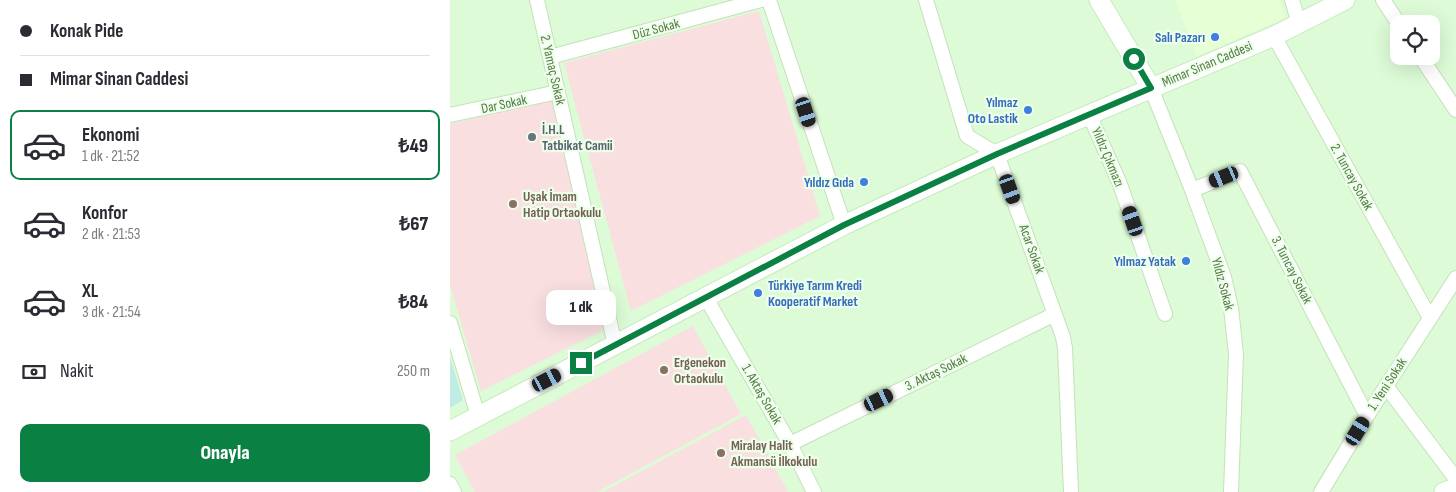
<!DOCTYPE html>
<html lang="tr">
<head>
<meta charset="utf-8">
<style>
  body { margin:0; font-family:"Sofia Sans Condensed",sans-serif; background:#f7f7f7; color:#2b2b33; height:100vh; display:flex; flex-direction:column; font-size:19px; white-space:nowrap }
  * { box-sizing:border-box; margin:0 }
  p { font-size:16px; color:#7c7c81 }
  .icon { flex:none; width:28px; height:28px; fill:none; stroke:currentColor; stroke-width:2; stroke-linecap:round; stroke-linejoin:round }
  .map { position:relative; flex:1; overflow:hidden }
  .panel { display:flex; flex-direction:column; background:#fff; width:450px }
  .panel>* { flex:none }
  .guide { display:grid; align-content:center; height:110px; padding:0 20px; background:#fff }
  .tools { position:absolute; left:940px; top:15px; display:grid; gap:10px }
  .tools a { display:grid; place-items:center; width:50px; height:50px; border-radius:10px; background:#fff; box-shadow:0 5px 20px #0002; font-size:25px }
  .end { position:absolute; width:22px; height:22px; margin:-11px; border:6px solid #0b8043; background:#fff; box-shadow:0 0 0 2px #fff }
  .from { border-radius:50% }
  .bubble { position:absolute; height:35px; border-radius:10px; background:#fff; box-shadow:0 5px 20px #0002; font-size:16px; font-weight:800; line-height:35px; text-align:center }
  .car { position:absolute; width:15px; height:30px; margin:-15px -8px; border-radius:6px; box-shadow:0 0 4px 1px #0007; background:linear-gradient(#222 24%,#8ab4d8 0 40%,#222 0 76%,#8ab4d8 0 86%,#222 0) }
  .guide b { display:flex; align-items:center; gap:18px; height:48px; font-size:19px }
  .guide b+b { border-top:1px solid #e1e1e2 }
  .guide i { width:12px; height:12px; background:#2b2b33 }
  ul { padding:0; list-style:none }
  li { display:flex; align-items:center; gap:15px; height:70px; margin:0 10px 8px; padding:0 10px; border:2px solid transparent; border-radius:10px }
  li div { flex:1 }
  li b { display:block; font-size:19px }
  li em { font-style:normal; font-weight:800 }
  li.active { border-color:#0b8043 }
  li>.icon { width:45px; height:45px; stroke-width:1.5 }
  .pay { display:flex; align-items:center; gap:12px; height:55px; padding:0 20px; font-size:19px }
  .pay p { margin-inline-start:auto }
  .cta { display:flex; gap:10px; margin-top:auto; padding:10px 20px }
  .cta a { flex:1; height:58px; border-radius:10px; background:#0b8043; color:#fff; font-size:20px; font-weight:800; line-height:58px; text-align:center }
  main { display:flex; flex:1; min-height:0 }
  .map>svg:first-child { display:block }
  .residential { fill:#dcfbd6; fill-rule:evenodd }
  .commercial { fill:#e7ffd5 }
  .education { fill:#fadfe1 }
  .green { fill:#c0ece6 }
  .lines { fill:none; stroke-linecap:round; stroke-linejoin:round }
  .street-casing { stroke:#c4e1ba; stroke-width:16 }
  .secondary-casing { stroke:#c8eabd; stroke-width:21 }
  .street { stroke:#fff; stroke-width:14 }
  .secondary { stroke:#fff; stroke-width:19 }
  .route { stroke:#0b8043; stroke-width:6 }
  .shop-dot { fill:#3f7fe0; stroke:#ecffea; stroke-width:2 }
  .worship-dot { fill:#6b7280; stroke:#ecffea; stroke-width:2 }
  .education-dot { fill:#8d6e63; stroke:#ecffea; stroke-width:2 }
  .labels { text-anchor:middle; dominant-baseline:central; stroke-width:4.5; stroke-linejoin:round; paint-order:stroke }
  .street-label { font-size:14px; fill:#597747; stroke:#ecffea }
  .shop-label { font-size:14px; font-weight:bold; fill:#366cbe; stroke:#ecffea; text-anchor:end }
  .worship-label { font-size:14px; font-weight:bold; fill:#5b616d; stroke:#ecffea; text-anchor:start }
  .education-label { font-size:14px; font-weight:bold; fill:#785e54; stroke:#ecffea; text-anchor:start }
</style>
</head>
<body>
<main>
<section class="panel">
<div class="guide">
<b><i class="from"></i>Konak Pide</b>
<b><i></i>Mimar Sinan Caddesi</b>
</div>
<ul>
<li class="active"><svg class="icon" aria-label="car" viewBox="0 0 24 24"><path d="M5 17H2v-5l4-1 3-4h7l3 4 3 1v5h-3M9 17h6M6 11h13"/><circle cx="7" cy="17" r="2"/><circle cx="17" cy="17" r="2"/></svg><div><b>Ekonomi</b><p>1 dk · 21:52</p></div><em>₺49</em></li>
<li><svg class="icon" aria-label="car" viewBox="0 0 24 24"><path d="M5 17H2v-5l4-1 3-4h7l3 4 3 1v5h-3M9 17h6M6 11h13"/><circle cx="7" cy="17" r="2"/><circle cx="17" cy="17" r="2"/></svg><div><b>Konfor</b><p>2 dk · 21:53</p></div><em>₺67</em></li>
<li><svg class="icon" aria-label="car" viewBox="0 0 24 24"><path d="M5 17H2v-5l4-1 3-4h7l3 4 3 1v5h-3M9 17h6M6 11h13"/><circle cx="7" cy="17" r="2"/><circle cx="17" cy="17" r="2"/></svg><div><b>XL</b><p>3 dk · 21:54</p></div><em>₺84</em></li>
</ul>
<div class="pay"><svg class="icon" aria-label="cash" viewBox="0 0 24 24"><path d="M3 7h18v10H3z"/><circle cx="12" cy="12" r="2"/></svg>Nakit<p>250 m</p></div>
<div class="cta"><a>Onayla</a></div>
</section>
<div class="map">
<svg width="1006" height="492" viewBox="0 0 1006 492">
  <rect width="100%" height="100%" fill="#e5fee2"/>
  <path class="residential" d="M 0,0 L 1006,0 L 1006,492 L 0,492 ZM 949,24 L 981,24 L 981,56 L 949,56 Z"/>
  <path class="commercial" d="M 725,0 L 830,0 L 835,18 L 747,56 Z"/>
  <path class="education" d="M 309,11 L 370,216 L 181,311 L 114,63 Z
    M 101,98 L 156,329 L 31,391 L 0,285 L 0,124 Z
    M 243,326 L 291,414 L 147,492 L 25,492 L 5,455 Z
    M 296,415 L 338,492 L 153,492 Z"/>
  <path class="green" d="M 0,357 L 13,400 L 0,408 Z"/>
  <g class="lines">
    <defs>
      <path id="street" d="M 87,0 L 165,345
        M 319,0 L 394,225
        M 476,0 L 517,136 L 547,154 L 613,337 L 615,348 L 621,492
        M 842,0 L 849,24
        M 933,0 L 949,24
        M 824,36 L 980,318
        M 970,56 L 1006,110
        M 100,57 L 311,0
        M 701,88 L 742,190 L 774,277 L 781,308 L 786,354 L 781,492
        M 639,114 L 670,184 L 715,314
        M 0,115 L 108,92
        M 742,190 L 790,171 L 917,416
        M 256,298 L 340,444 L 364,492
        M 0,323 L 28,416
        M 936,386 L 1006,479
        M 340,444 L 605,314
        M 0,484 L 4,492
        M 871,492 L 917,416 L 1006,278"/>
      <path id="secondary" d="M 649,0 L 701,88
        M 0,431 L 394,225 L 547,154 L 824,36 L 895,0
        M 994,492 L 1006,488"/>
    </defs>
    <use href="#street" class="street-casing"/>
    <use href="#secondary" class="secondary-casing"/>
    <use href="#street" class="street"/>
    <use href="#secondary" class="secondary"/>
  </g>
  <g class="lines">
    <path class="route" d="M 131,363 L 394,225 L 547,154 L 701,88 L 684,59"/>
  </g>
  <g class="shop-dot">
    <circle cx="765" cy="37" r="5"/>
    <circle cx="578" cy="110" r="5"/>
    <circle cx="414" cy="182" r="5"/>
    <circle cx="736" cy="261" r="5"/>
    <circle cx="308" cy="293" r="5"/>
  </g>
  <circle class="worship-dot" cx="82" cy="137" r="5"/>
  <g class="education-dot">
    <circle cx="63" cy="204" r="5"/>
    <circle cx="214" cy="370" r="5"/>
    <circle cx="271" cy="453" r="5"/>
  </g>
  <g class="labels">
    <g class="street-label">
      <text transform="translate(206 29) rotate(-15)">Düz Sokak</text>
      <text transform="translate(757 64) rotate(-23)">Mimar Sinan Caddesi</text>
      <text transform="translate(103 70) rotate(77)">2. Yamaç Sokak</text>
      <text transform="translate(54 104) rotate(-12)">Dar Sokak</text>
      <text transform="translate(658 157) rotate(67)">Yıldız Çıkmazı</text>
      <text transform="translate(902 177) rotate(61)">2. Tuncay Sokak</text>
      <text transform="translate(582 249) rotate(70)">Acar Sokak</text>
      <text transform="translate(842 270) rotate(63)">3. Tuncay Sokak</text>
      <text transform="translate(773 284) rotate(75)">Yıldız Sokak</text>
      <text transform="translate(486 372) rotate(-26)">3. Aktaş Sokak</text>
      <text transform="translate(937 384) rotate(-57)">1. Yeni Sokak</text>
      <text transform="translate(312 394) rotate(60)">1. Aktaş Sokak</text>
    </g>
    <g class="shop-label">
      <text x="755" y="37">Salı Pazarı</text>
      <text x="568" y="102">Yılmaz<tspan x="568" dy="16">Oto Lastik</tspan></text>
      <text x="404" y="182">Yıldız Gıda</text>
      <text x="726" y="261">Yılmaz Yatak</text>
      <text x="318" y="285" text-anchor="start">Türkiye Tarım Kredi<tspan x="318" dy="16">Kooperatif Market</tspan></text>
    </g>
    <g class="worship-label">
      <text x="92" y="129">İ.H.L<tspan x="92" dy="16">Tatbikat Camii</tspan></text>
    </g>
    <g class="education-label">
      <text x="73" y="196">Uşak İmam<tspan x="73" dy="16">Hatip Ortaokulu</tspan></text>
      <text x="224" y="362">Ergenekon<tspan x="224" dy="16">Ortaokulu</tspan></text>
      <text x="281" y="445">Miralay Halit<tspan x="281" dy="16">Akmansü İlkokulu</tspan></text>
    </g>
  </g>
</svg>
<div class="tools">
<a><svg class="icon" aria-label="locate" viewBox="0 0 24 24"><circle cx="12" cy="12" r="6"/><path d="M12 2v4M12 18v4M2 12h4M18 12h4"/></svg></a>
</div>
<i class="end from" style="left:684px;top:59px"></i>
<i class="end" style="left:131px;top:363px"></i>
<div class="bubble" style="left:96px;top:290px;width:70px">1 dk</div>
<i class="car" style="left:356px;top:112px;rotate:162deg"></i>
<i class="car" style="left:774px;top:177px;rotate:248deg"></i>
<i class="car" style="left:560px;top:189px;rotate:160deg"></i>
<i class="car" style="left:683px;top:221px;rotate:341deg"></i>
<i class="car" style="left:97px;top:380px;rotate:63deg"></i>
<i class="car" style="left:429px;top:400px;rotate:64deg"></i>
<i class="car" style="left:908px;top:431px;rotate:31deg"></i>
</div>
</main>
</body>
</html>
